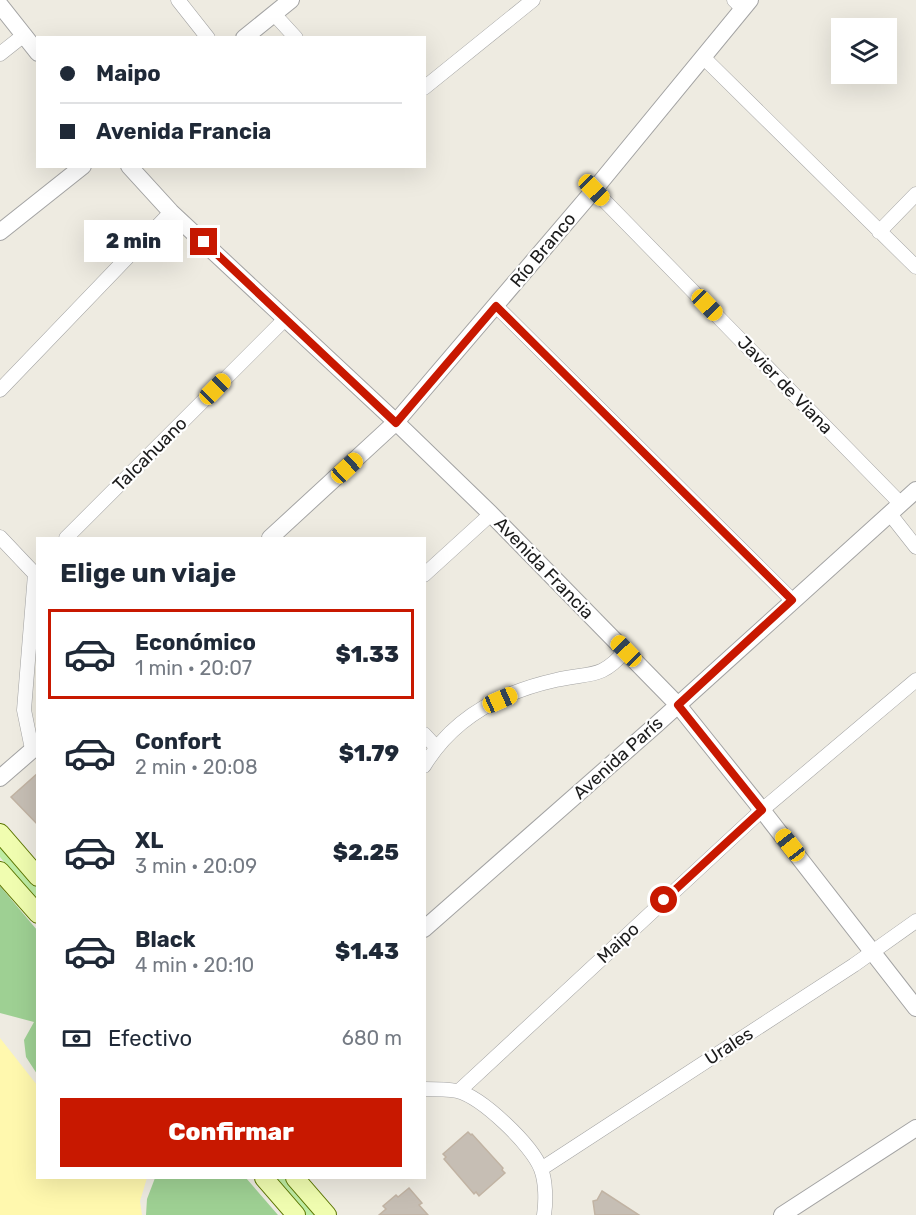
<!DOCTYPE html>
<html lang="es">
<head>
<meta charset="utf-8">
<style>
  body { margin:0; font-family:Rubik,sans-serif; background:#f6f6f7; color:#1f2937; height:100vh; display:flex; flex-direction:column; font-size:22px; white-space:nowrap }
  * { box-sizing:border-box; margin:0 }
  p { font-size:20px; color:#747a83 }
  .icon { flex:none; width:33px; height:33px; fill:none; stroke:currentColor; stroke-width:2; stroke-linecap:round; stroke-linejoin:round }
  .map { position:relative; flex:1; overflow:hidden }
  .side { position:absolute; left:36px; top:537px; width:390px; height:642px; display:flex; flex-direction:column; background:#fff; border-radius:0px; box-shadow:0 6px 24px #0002 }
  .side>* { flex:none }
  .top-card { position:absolute; left:36px; top:36px; width:390px; height:132px; border-radius:0px; box-shadow:0 6px 24px #0002; display:grid; align-content:center; height:132px; padding:0 24px; background:#fff }
  .controls { position:absolute; left:831px; top:18px; display:grid; gap:12px }
  .controls a { display:grid; place-items:center; width:66px; height:66px; border-radius:0px; background:#fff; box-shadow:0 6px 24px #0002; font-size:30px }
  .end { position:absolute; width:27px; height:27px; margin:-14px; border:8px solid #c81800; background:#fff; box-shadow:0 0 0 3px #fff }
  .from { border-radius:50% }
  .bubble { position:absolute; height:42px; border-radius:0px; background:#fff; box-shadow:0 6px 24px #0002; font-size:20px; font-weight:800; line-height:42px; text-align:center }
  .car { position:absolute; width:18px; height:36px; margin:-18px -9px; border-radius:8px; box-shadow:0 0 4px 2px #0007; background:linear-gradient(#f5c518 24%,#345 0 40%,#f5c518 0 76%,#345 0 86%,#f5c518 0) }
  .top-card b { display:flex; align-items:center; gap:21px; height:57px; font-size:22px }
  .top-card b+b { border-top:2px solid #e0e1e3 }
  .top-card i { width:15px; height:15px; background:#1f2937 }
  ul { padding:0; list-style:none }
  li { display:flex; align-items:center; gap:18px; height:90px; margin:0 12px 9px; padding:0 12px; border:3px solid transparent; border-radius:0px }
  li div { flex:1 }
  li b { display:block; font-size:22px }
  li em { font-style:normal; font-weight:800 }
  li.on { border-color:#c81800 }
  li>.icon { width:54px; height:54px; stroke-width:1.5 }
  h2 { padding:0 24px; font-size:27px; line-height:72px }
  .pay { display:flex; align-items:center; gap:15px; height:66px; padding:0 24px; font-size:22px }
  .pay p { margin-inline-start:auto }
  .action { display:flex; gap:12px; margin-top:auto; padding:12px 24px }
  .action a { flex:1; height:69px; border-radius:0px; background:#c81800; color:#fff; font-size:24px; font-weight:800; line-height:69px; text-align:center }
  .map>svg:first-child { display:block }
  .grass { fill:#beeca3 }
  .forest { fill:#9ed093 }
  .sand { fill:#fff8ae }
  .building { fill:#c6beb4; stroke:#c1b3a3; stroke-width:1.5 }
  .lines { fill:none; stroke-linecap:round; stroke-linejoin:round }
  .minor-casing { stroke:#a3a3a3; stroke-width:15 }
  .tertiary-casing { stroke:#a3a3a3; stroke-width:18 }
  .secondary-casing { stroke:#5b7600; stroke-width:20 }
  .minor { stroke:#fff; stroke-width:14 }
  .tertiary { stroke:#fff; stroke-width:16 }
  .secondary { stroke:#f0fdb0; stroke-width:18 }
  .route { stroke:#c81800; stroke-width:8 }
  .labels { text-anchor:middle; dominant-baseline:central; stroke-width:4.5; stroke-linejoin:round; paint-order:stroke }
  .street-label { font-size:18px; fill:#1c1c1c; stroke:#fff }
</style>
</head>
<body>
<div class="map">
<svg width="916" height="1215" viewBox="0 0 916 1215">
  <rect width="100%" height="100%" fill="#eeebe1"/>
  <path class="grass" d="M 0,843 L 37,888 L 37,902 L 0,857 Z
    M 272,1178 L 284,1178 L 316,1215 L 304,1215 Z"/>
  <path class="forest" d="M 0,886 L 37,930 L 37,1074 L 26,1057 L 24,1040 L 34,1022 L 0,1013 Z
    M 155,1178 L 246,1178 L 278,1215 L 146,1215 L 147,1199 Z"/>
  <path class="sand" d="M 0,1038 L 37,1085 L 38,1178 L 147,1178 L 140,1201 L 142,1215 L 0,1215 Z"/>
  <path class="building" d="M 38,773 L 38,825 L 11,797 Z
    M 468,1132 L 471,1135 L 472,1134 L 503,1168 L 502,1170 L 505,1173 L 479,1196 L 476,1192 L 474,1194 L 444,1159 L 446,1157 L 443,1154 Z
    M 409,1188 L 422,1203 L 419,1205 L 428,1215 L 379,1215 L 386,1209 L 383,1206 L 396,1195 L 398,1197 Z
    M 602,1191 L 639,1215 L 595,1215 L 593,1201 L 597,1200 Z"/>
  <g class="lines">
    <defs>
      <path id="minor" d="M 178,0 L 208,38
        M 734,0 L 743,9
        M 274,14 L 296,38
        M 0,54 L 24,35
        M 703,57 L 916,267
        M 424,88 L 533,0
        M 594,190 L 901,504
        M 879,232 L 916,194
        M 496,306 L 792,600
        M 0,390 L 171,212
        M 890,514 L 916,547
        M 0,537 L 35,574 L 24,710 L 32,749
        M 66,538 L 286,318
        M 424,575 L 491,514
        M 424,734 L 436,747
        M 424,766 C 453,718 502,692 556,680 C 589,672 601,680 625,651
        M 424,1089 C 435,1089 447,1089 457,1091 C 482,1097 532,1145 541,1169 C 546,1182 546,1202 544,1215
        M 459,1091 L 762,810 L 916,680
        M 541,1169 L 854,965 L 916,921"/>
      <path id="tertiary" d="M 0,5 L 38,53
        M 244,38 L 291,0
        M 129,166 L 171,212 L 396,422 L 491,514 L 678,705 L 762,810 L 916,1008
        M 0,232 L 83,166
        M 270,538 L 396,422 L 594,190 L 750,0
        M 0,778 L 38,745
        M 424,929 L 657,724 L 916,490
        M 782,1215 L 916,1128"/>
      <path id="secondary" d="M 0,833 L 38,877
        M 0,871 L 38,914
        M 264,1178 L 296,1215
        M 295,1178 L 327,1215"/>
    </defs>
    <use href="#minor" class="minor-casing"/>
    <use href="#tertiary" class="tertiary-casing"/>
    <use href="#secondary" class="secondary-casing"/>
    <use href="#minor" class="minor"/>
    <use href="#tertiary" class="tertiary"/>
    <use href="#secondary" class="secondary"/>
  </g>
  <g class="lines">
    <path class="route" d="M 204,242 L 396,423 L 496,306 L 792,600 L 678,705 L 762,810 L 664,900"/>
  </g>
  <g class="labels">
    <g class="street-label">
      <text transform="translate(543 250) rotate(-50)">Río Branco</text>
      <text transform="translate(785 385) rotate(46)">Javier de Viana</text>
      <text transform="translate(150 454) rotate(-45)">Talcahuano</text>
      <text transform="translate(544 568) rotate(46)">Avenida Francia</text>
      <text transform="translate(618 758) rotate(-42)">Avenida París</text>
      <text transform="translate(618 943) rotate(-43)">Maipo</text>
      <text transform="translate(729 1046) rotate(-33)">Urales</text>
    </g>
  </g>
</svg>
<div class="controls">
<a><svg class="icon" aria-label="layers" viewBox="0 0 24 24"><path d="M12 4l9 5-9 5-9-5zM3 14l9 5 9-5"/></svg></a>
</div>
<i class="end from" style="left:664px;top:900px"></i>
<i class="end" style="left:204px;top:242px"></i>
<div class="bubble" style="left:84px;top:220px;width:99px">2 min</div>
<i class="car" style="left:594px;top:190px;rotate:136deg"></i>
<i class="car" style="left:707px;top:305px;rotate:136deg"></i>
<i class="car" style="left:215px;top:389px;rotate:45deg"></i>
<i class="car" style="left:347px;top:468px;rotate:47deg"></i>
<i class="car" style="left:626px;top:651px;rotate:316deg"></i>
<i class="car" style="left:500px;top:700px;rotate:66deg"></i>
<i class="car" style="left:790px;top:845px;rotate:322deg"></i>
<div class="top-card">
<b><i class="from"></i>Maipo</b>
<b><i></i>Avenida Francia</b>
</div>
<section class="side">
<h2>Elige un viaje</h2>
<ul>
<li class="on"><svg class="icon" aria-label="car" viewBox="0 0 24 24"><path d="M5 17H2v-5l4-1 3-4h7l3 4 3 1v5h-3M9 17h6M6 11h13"/><circle cx="7" cy="17" r="2"/><circle cx="17" cy="17" r="2"/></svg><div><b>Económico</b><p>1 min · 20:07</p></div><em>$1.33</em></li>
<li><svg class="icon" aria-label="car" viewBox="0 0 24 24"><path d="M5 17H2v-5l4-1 3-4h7l3 4 3 1v5h-3M9 17h6M6 11h13"/><circle cx="7" cy="17" r="2"/><circle cx="17" cy="17" r="2"/></svg><div><b>Confort</b><p>2 min · 20:08</p></div><em>$1.79</em></li>
<li><svg class="icon" aria-label="car" viewBox="0 0 24 24"><path d="M5 17H2v-5l4-1 3-4h7l3 4 3 1v5h-3M9 17h6M6 11h13"/><circle cx="7" cy="17" r="2"/><circle cx="17" cy="17" r="2"/></svg><div><b>XL</b><p>3 min · 20:09</p></div><em>$2.25</em></li>
<li><svg class="icon" aria-label="car" viewBox="0 0 24 24"><path d="M5 17H2v-5l4-1 3-4h7l3 4 3 1v5h-3M9 17h6M6 11h13"/><circle cx="7" cy="17" r="2"/><circle cx="17" cy="17" r="2"/></svg><div><b>Black</b><p>4 min · 20:10</p></div><em>$1.43</em></li>
</ul>
<div class="pay"><svg class="icon" aria-label="cash" viewBox="0 0 24 24"><path d="M3 7h18v10H3z"/><circle cx="12" cy="12" r="2"/></svg>Efectivo<p>680 m</p></div>
<div class="action"><a>Confirmar</a></div>
</section>
</div>
</body>
</html>
